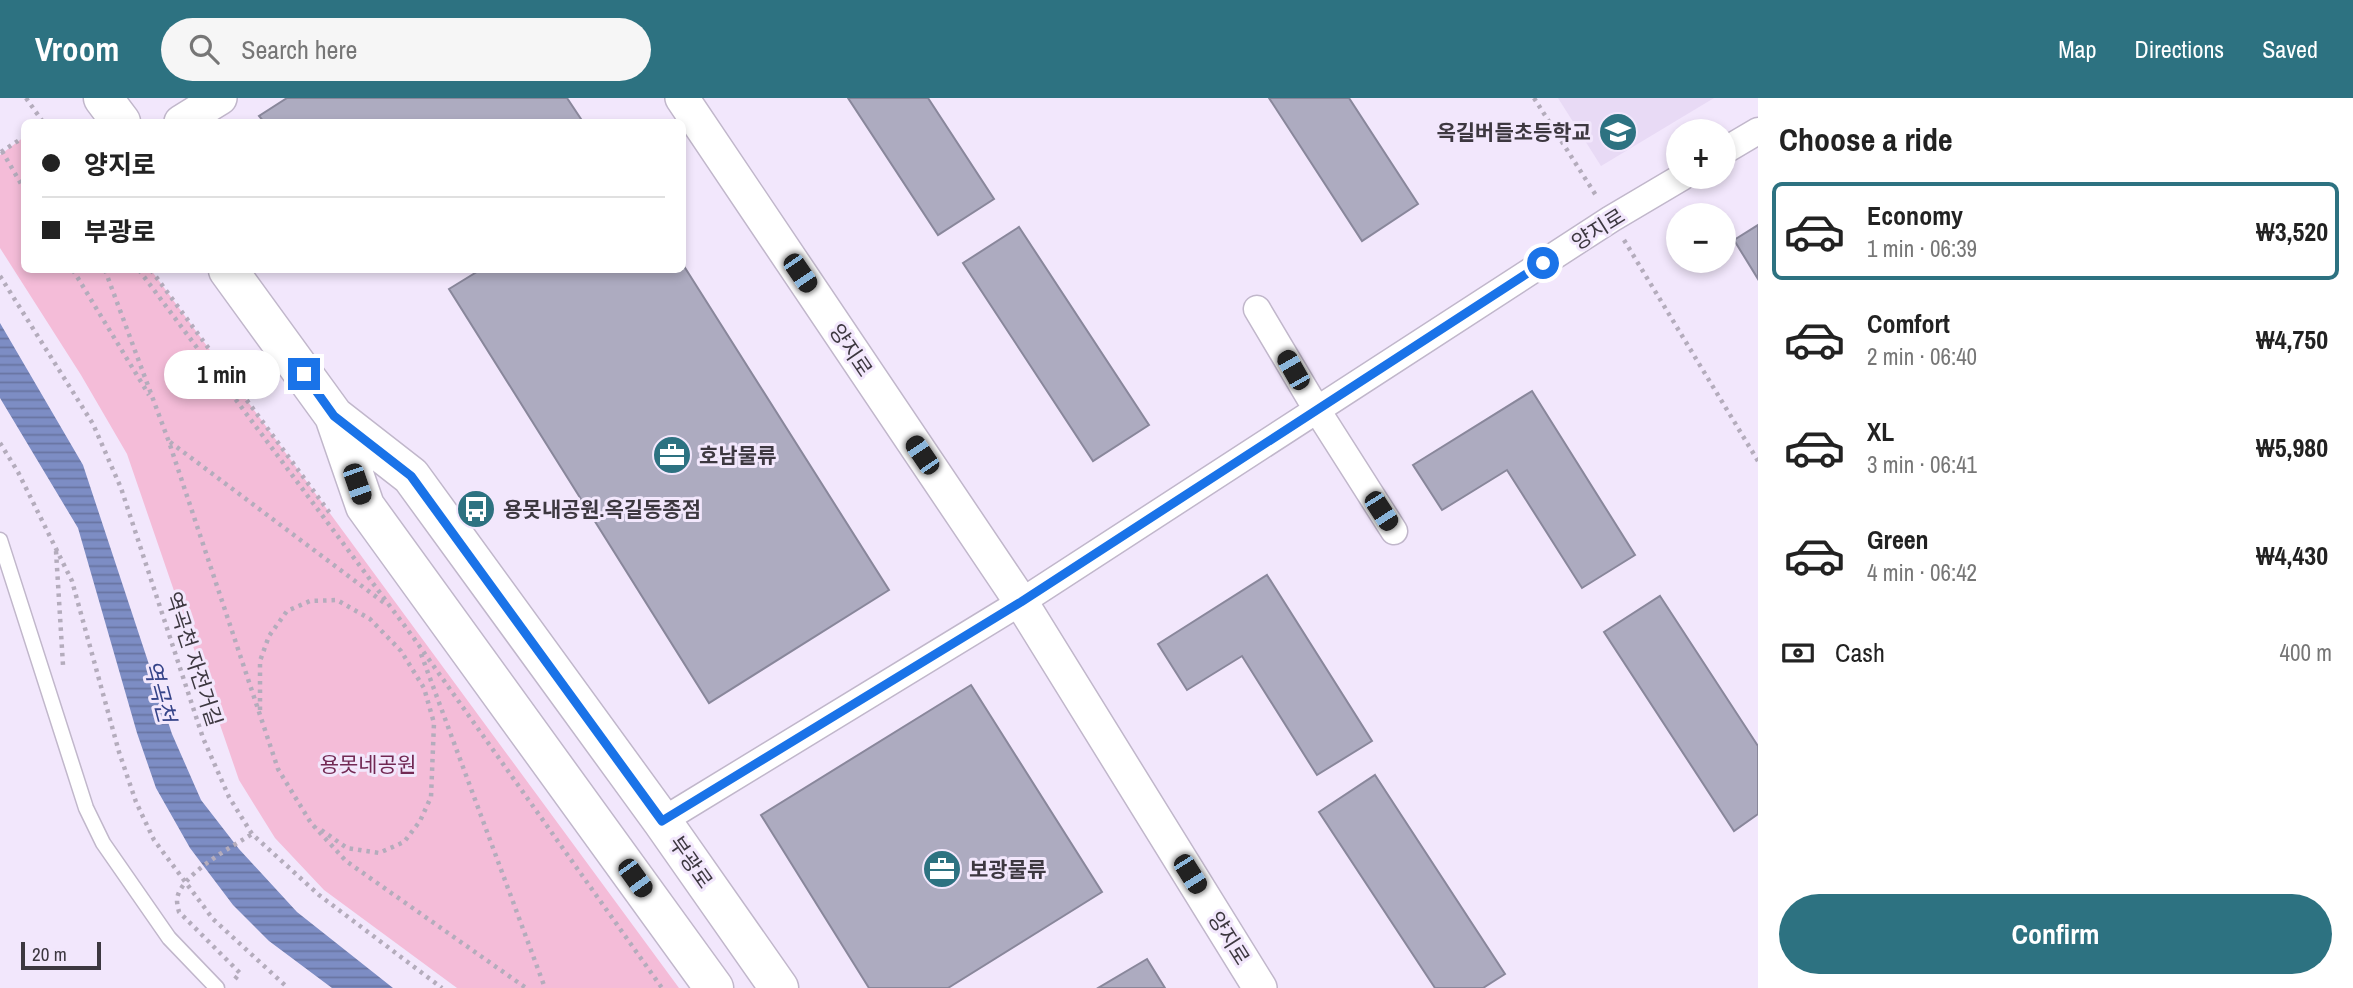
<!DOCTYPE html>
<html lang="en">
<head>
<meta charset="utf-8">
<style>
  body { margin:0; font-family:"Archivo Narrow","Noto Sans KR",sans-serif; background:#f6f6f6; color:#222; height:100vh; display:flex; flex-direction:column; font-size:26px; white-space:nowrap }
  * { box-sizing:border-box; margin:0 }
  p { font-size:23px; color:#767676 }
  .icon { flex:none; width:38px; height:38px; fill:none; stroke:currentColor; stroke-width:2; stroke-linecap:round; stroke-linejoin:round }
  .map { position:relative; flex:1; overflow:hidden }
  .side { display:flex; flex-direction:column; background:#fff; width:595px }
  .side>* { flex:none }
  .guide { position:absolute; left:21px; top:21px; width:665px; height:154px; border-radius:10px; box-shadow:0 4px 10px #0003; display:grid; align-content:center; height:154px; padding:0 21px; background:#fff }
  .fabs { position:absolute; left:1666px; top:21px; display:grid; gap:14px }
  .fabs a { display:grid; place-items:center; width:70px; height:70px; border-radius:50%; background:#fff; box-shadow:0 4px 10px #0003; font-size:35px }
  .scale { position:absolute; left:21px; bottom:18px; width:80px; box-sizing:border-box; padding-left:7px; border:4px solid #3d3840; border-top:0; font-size:19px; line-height:24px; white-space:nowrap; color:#3d3840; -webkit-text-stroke:5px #f2e7fc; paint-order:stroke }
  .end { position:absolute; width:32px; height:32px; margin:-16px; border:9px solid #1a73e8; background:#fff; box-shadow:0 0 0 4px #fff }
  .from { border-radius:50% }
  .bubble { position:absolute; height:49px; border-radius:24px; background:#fff; box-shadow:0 4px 10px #0003; font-size:23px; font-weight:700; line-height:49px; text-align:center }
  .car { position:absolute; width:21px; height:42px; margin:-21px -10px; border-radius:9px; box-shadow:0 0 5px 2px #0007; background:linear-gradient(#222 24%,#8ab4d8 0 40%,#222 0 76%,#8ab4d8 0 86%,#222 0) }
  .guide b { display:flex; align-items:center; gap:24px; height:66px; font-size:26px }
  .guide b+b { border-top:2px solid #e0e0e0 }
  .guide i { width:18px; height:18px; background:#222 }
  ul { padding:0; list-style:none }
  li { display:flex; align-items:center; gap:21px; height:98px; margin:0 14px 10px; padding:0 7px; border:4px solid transparent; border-radius:10px }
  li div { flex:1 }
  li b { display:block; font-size:26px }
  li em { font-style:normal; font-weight:700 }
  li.active { border-color:#2d7281 }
  li>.icon { width:63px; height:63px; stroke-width:1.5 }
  h2 { padding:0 21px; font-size:32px; line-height:84px }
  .pay { display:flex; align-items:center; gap:18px; height:77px; padding:0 21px; font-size:26px }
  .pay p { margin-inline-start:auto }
  .cta { display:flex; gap:14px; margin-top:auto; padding:14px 21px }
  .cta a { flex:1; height:80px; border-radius:42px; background:#2d7281; color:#fff; font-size:28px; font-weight:700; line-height:80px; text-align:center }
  header { display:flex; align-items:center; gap:42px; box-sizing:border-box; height:98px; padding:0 35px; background:#2d7281; color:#fff }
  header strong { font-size:33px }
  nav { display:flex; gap:38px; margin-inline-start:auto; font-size:24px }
  .search { width:490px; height:63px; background:#f6f6f6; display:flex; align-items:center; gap:18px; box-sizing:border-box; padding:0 24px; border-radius:38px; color:#767676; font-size:26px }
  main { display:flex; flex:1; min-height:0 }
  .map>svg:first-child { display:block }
  .built { fill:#e8daf5 }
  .green { fill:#f4bcd8 }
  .water { fill:url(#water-rules) }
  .building { fill:#adabc0; stroke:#89879b; stroke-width:2 }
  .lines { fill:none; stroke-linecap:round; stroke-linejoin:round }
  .service-casing { stroke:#c1b7cb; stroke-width:17 }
  .minor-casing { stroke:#c1b7cb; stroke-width:29 }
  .tertiary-casing { stroke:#c1b7cb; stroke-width:36 }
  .secondary-casing { stroke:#c1b7cb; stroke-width:41 }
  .path { stroke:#b4acbc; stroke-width:4.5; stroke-dasharray:3.5 5; stroke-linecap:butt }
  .service { stroke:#fff; stroke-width:14 }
  .minor { stroke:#fff; stroke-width:26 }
  .tertiary { stroke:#fff; stroke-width:33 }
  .secondary { stroke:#fff; stroke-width:38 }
  .route { stroke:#1a73e8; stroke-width:9 }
  .labels { text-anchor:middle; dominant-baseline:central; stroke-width:6; stroke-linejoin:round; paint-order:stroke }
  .poi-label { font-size:21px; font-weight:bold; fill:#3d3840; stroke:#f2e7fc; text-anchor:start }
  .street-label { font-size:21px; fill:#3d3840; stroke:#f2e7fc }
  .park-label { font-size:21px; fill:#722954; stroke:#f2e7fc }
  .water-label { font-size:23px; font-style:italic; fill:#364489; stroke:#f2e7fc }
</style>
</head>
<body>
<header>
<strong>Vroom</strong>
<div class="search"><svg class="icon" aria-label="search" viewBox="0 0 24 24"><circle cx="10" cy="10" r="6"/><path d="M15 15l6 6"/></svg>Search here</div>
<nav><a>Map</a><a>Directions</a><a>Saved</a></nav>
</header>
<main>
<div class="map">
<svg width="1758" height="890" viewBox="0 0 1758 890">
  <defs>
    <pattern id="water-rules" width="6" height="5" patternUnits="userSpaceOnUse" patternTransform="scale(1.75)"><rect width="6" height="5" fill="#7d8dc4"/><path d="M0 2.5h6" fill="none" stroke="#6874a1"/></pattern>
  </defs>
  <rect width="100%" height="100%" fill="#f2e7fc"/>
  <path class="built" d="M 1558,0 L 1714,0 L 1601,68 Z"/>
  <path class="green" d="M 24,39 L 24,172 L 151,172 L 679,890 L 457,890 L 324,792 L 275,740 L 239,682 L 127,356 L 81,277 L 0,150 L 0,57 Z"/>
  <path class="water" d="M 0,225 L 83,367 L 172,636 L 201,702 L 239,751 L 297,814 L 393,890 L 332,890 L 269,843 L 233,807 L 190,750 L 156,690 L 137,635 L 78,430 L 0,300 Z"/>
  <path class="building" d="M 287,0 L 567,0 L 583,24 L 264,24 L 259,18 Z
    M 848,0 L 928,0 L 994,101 L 938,137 Z
    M 1269,0 L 1349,0 L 1418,106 L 1362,143 Z
    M 1758,127 L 1758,181 L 1734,142 Z
    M 1019,129 L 1149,327 L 1093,363 L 963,165 Z
    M 682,165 L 889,492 L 709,605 L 449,191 L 480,172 L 682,172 Z
    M 1532,293 L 1635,457 L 1582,490 L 1507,372 L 1442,412 L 1413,367 Z
    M 1267,477 L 1372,643 L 1317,677 L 1242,558 L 1187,592 L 1158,546 Z
    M 1660,498 L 1758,648 L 1758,716 L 1734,733 L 1604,534 Z
    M 971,587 L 1102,794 L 948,890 L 869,890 L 761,717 Z
    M 1375,677 L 1505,876 L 1483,890 L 1435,890 L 1319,714 Z
    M 1147,861 L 1165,890 L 1098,890 Z"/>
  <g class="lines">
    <defs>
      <path id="service" d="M 0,442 L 86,710 L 103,745 L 169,840 L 217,890"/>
      <path id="minor" d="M 1724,53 L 1758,33
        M 1257,211 L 1317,312 L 1394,433
        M 662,723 L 1021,504 L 1611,121 L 1682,79"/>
      <path id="tertiary" d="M 682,0 L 1021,504 L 1260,890
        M 181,24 L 220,0"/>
      <path id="secondary" d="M 103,0 L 121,24
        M 228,172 L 334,318 L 411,378 L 662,723 L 779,890
        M 334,318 L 365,408 L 714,890"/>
    </defs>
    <use href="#service" class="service-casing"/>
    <use href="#minor" class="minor-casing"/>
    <use href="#tertiary" class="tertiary-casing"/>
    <use href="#secondary" class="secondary-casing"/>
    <path class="path" d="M 26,0 L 43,24
      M 1534,0 L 1597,99
      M 2,53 L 24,91
      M 1,54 L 24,39
      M 1624,142 L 1758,363
      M 73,172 L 149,297
      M 105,172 L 169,344 L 278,671 L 311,725 L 346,763 L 526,890
      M 139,172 L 413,539 L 662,890
      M 151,172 L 332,418
      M 0,178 L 93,326 L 121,390 L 203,640 L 229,699 L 252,736 L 319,797 L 442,890
      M 170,344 L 387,507
      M 0,345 L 18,374 L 72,483 L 119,654 L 136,704 L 154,742 L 213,821 L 288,890
      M 56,453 L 63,567
      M 421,556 L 545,890
      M 260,612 L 260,563 L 269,538 L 287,513 L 310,503 L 337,502 L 370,521 L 401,553 L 424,590 L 434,625 L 431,699 L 420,723 L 404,744 L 379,755 L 347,750 L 317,729
      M 235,881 L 240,875 L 179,814 C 178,810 177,806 177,802 C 178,778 233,748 252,736"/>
    <use href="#service" class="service"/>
    <use href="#minor" class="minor"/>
    <use href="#tertiary" class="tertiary"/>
    <use href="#secondary" class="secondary"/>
  </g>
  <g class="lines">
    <path class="route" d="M 304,276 L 334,318 L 411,378 L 662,723 L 1021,504 L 1543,165"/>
  </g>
  <defs>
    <symbol id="school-disc" viewBox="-11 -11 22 22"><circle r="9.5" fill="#2d7281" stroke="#f2e7fc"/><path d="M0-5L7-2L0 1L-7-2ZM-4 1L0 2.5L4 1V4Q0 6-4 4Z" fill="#fff"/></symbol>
    <symbol id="office-disc" viewBox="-11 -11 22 22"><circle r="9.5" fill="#2d7281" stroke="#f2e7fc"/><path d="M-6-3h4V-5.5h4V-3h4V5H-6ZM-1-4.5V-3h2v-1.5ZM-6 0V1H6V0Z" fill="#fff"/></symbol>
    <symbol id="bus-disc" viewBox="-11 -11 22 22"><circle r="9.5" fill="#2d7281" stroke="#f2e7fc"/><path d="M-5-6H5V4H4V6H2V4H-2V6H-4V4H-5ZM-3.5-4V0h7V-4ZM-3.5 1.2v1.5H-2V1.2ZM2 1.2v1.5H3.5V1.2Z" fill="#fff"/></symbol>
  </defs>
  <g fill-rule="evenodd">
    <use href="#school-disc" x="1596" y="12" width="44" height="44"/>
    <use href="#office-disc" x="650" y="335" width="44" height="44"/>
    <use href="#bus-disc" x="454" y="389" width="44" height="44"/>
    <use href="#office-disc" x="920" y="749" width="44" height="44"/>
  </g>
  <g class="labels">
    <g class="poi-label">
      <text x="1591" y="34" text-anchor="end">옥길버들초등학교</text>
      <text x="699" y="357">호남물류</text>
      <text x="503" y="411">용못내공원.옥길동종점</text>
      <text x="969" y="771">보광물류</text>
    </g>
    <g class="street-label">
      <text transform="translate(1598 131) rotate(-32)">양지로</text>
      <text transform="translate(851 252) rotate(56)">양지로</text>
      <text transform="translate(194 561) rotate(72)">역곡천 자전거길</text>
      <text transform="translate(691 764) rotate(55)">부광로</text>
      <text transform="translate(1229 840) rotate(58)">양지로</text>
    </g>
    <g class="park-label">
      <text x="368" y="666">용못네공원</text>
    </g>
    <g class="water-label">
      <text transform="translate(160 593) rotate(75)">역곡천</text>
    </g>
  </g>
</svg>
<div class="fabs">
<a>+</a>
<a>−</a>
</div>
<div class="scale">20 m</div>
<i class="end from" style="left:1543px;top:165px"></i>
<i class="end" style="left:304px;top:276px"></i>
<div class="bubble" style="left:164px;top:252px;width:116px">1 min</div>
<i class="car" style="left:800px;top:175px;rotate:146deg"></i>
<i class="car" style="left:1293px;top:272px;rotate:330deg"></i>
<i class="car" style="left:922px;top:357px;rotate:326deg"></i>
<i class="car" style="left:357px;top:386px;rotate:161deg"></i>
<i class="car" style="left:1381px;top:413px;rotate:147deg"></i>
<i class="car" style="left:1190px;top:776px;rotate:148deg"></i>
<i class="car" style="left:635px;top:780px;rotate:144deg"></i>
<div class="guide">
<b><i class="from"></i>양지로</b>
<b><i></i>부광로</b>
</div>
</div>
<section class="side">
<h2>Choose a ride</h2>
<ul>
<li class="active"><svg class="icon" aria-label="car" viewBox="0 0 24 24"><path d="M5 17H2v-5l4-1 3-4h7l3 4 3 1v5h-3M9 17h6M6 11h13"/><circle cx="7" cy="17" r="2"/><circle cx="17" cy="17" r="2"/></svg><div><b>Economy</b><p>1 min · 06:39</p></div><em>₩3,520</em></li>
<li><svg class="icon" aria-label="car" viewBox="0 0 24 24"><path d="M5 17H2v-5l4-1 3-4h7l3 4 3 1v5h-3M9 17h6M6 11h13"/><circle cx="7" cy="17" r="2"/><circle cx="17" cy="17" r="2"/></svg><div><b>Comfort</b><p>2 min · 06:40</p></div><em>₩4,750</em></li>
<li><svg class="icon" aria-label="car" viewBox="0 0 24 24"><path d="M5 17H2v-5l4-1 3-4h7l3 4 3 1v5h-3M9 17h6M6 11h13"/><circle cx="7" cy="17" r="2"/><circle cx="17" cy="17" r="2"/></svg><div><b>XL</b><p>3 min · 06:41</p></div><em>₩5,980</em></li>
<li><svg class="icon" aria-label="car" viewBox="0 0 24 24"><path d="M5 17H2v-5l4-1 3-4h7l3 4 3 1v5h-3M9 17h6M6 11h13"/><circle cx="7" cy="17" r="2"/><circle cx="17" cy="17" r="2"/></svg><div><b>Green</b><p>4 min · 06:42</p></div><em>₩4,430</em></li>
</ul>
<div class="pay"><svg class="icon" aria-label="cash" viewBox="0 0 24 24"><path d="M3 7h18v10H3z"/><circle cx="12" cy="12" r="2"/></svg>Cash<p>400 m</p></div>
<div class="cta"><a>Confirm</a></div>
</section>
</main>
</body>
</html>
